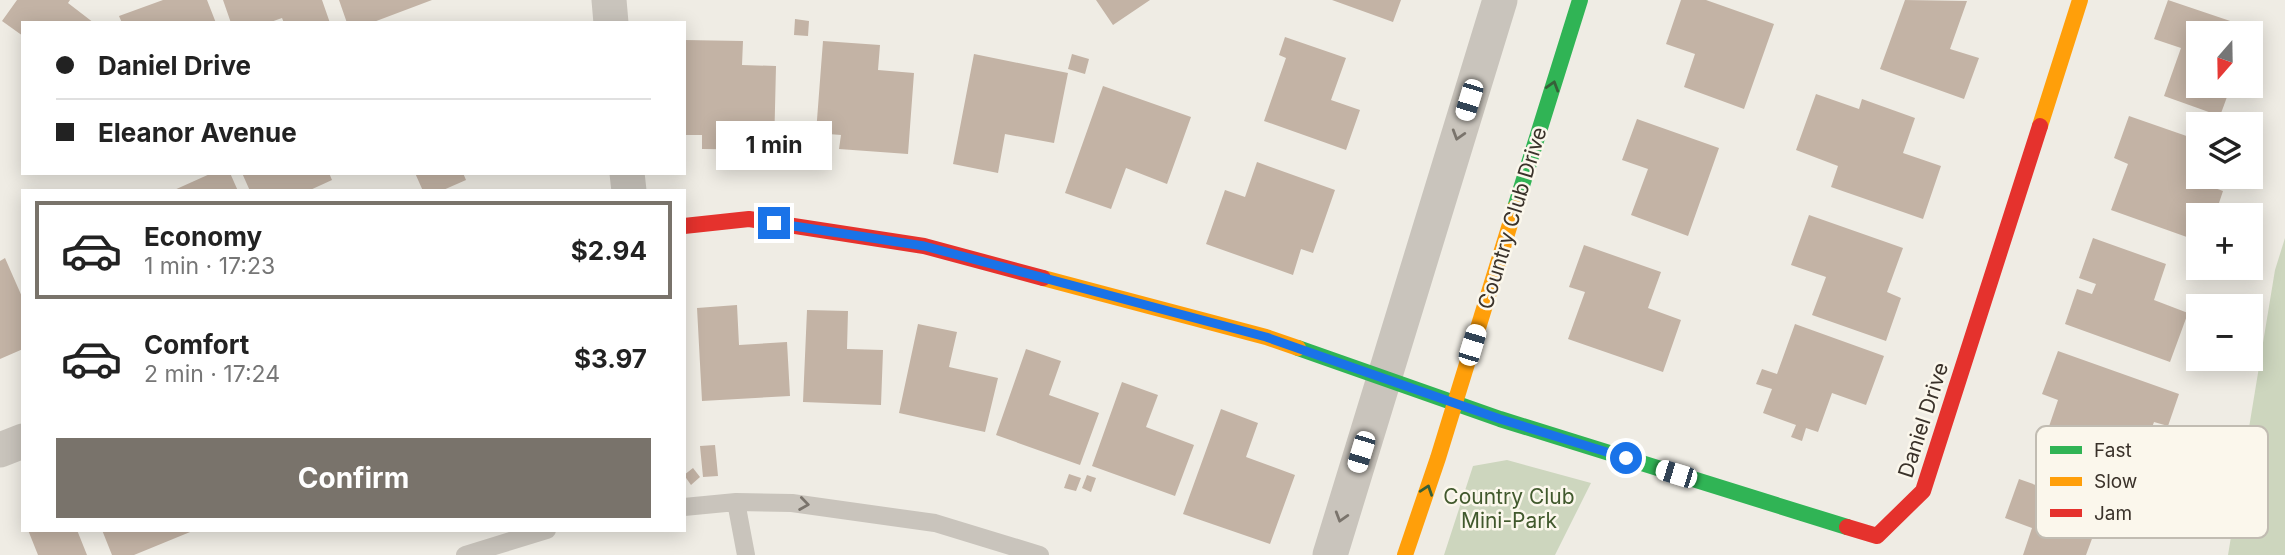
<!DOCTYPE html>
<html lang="en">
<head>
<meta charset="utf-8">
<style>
  body { margin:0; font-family:Inter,sans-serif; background:#f6f6f6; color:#222; height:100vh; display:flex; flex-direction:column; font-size:26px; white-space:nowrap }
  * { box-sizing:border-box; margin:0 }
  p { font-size:23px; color:#767676 }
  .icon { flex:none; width:38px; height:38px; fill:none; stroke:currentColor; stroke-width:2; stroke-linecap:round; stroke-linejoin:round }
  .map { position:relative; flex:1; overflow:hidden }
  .sheet { position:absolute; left:21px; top:189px; width:665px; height:343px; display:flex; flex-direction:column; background:#fff; border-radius:0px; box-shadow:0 4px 18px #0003 }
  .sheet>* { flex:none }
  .banner { position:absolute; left:21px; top:21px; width:665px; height:154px; border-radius:0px; box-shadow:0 4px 18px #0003; display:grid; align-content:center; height:154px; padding:0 35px; background:#fff }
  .needle { width:46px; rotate:200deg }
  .controls { position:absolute; left:2186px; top:21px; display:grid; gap:14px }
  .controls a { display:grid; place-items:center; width:77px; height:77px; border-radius:0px; background:#fff; box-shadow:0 4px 18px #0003; font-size:35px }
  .end { position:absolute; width:32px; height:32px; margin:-16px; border:9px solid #1a73e8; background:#fff; box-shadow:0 0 0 4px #fff }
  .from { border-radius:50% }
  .bubble { position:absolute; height:49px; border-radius:0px; background:#fff; box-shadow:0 4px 18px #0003; font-size:23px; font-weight:700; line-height:49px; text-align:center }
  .car { position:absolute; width:21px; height:42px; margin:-21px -10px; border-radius:9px; box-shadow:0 0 5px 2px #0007; background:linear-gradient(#fff 24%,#345 0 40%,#fff 0 76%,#345 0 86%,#fff 0) }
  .banner b { display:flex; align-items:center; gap:24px; height:66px; font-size:26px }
  .banner b+b { border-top:2px solid #e0e0e0 }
  .banner i { width:18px; height:18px; background:#222 }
  ul { padding:12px 0 0; list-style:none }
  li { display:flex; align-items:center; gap:21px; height:98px; margin:0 14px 10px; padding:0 21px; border:4px solid transparent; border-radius:0px }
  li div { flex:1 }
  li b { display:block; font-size:26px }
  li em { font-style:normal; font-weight:700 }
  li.on { border-color:#79736b }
  li>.icon { width:63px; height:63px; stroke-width:1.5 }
  .cta { display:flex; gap:14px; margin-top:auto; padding:14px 35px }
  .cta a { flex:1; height:80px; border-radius:0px; background:#79736b; color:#fff; font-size:28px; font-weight:700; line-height:80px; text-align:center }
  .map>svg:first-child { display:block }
  .green { fill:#cdd6be }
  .building { fill:#c3b3a5 }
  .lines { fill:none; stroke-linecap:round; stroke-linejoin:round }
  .lane { stroke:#c9c4bc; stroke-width:18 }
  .street { stroke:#c9c4bc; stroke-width:35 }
  .fast { stroke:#30b455; stroke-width:16 }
  .slow { stroke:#ff9f0a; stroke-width:16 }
  .jam { stroke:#e5322d; stroke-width:16 }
  .oneway { stroke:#366039 }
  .oneway2 { stroke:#7a746c }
  .route { stroke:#1a73e8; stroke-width:9 }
  .labels { text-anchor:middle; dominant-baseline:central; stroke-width:5; stroke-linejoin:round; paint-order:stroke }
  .street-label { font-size:21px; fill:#3a322a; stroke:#fbf7ec }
  .park-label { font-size:21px; fill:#41592d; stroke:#fbf7ec }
  .key { fill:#fbf7ec; stroke:#c1bcb2; stroke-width:2 }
  .key-label { font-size:19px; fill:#3a322a }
</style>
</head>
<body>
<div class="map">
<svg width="2285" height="555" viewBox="0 0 2285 555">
  <rect width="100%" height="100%" fill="#efece4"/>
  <path class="green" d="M 2285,238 L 2285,555 L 2228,555 L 2275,270 Z
    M 1507,460 L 1591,483 L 1555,555 L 1444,555 L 1473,466 Z"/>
  <path class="building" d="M 17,0 L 70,0 L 68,3 L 94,23 L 23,23 L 23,36 L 2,21 Z
    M 163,0 L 207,0 L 216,23 L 122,23 L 119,16 Z
    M 223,0 L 322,0 L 330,23 L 284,23 L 282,18 L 268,23 L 231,23 Z
    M 339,0 L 432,0 L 371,23 L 347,23 Z
    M 1096,0 L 1150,0 L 1113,25 Z
    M 1332,0 L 1401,0 L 1393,22 Z
    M 1681,0 L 1706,0 L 1774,24 L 1744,109 L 1684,87 L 1695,54 L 1666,44 Z
    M 1905,0 L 1967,1 L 1950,49 L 1979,58 L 1964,99 L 1880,69 Z
    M 2168,0 L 2251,28 L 2250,33 L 2198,33 L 2198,86 L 2231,86 L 2220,116 L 2164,96 L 2181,48 L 2154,39 Z
    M 795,19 L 809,21 L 808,36 L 794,35 Z
    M 1285,37 L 1346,58 L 1331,100 L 1360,110 L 1346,150 L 1264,121 L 1286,58 L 1279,55 Z
    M 684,40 L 743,41 L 742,65 L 776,66 L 774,150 L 702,149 L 702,135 L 684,135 Z
    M 823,41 L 880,45 L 878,70 L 914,73 L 908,154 L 839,149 L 841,135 L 816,133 Z
    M 974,54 L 1068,73 L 1054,143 L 1005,134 L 998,173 L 953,164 Z
    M 1072,54 L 1089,59 L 1085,74 L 1068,69 Z
    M 1103,86 L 1191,117 L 1167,184 L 1126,168 L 1111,209 L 1065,193 Z
    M 1816,94 L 1859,109 L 1862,99 L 1915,118 L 1903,153 L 1941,166 L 1923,219 L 1831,187 L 1838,166 L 1796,150 Z
    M 2129,116 L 2198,140 L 2198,166 L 2193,180 L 2223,191 L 2215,215 L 2198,215 L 2198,241 L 2111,210 L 2128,164 L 2114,158 Z
    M 1637,119 L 1719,148 L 1688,236 L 1631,215 L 1648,169 L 1622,160 Z
    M 1257,162 L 1335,190 L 1313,253 L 1301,249 L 1293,275 L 1206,244 L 1225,190 L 1245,197 Z
    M 212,173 L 230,173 L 238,191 L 172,191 Z
    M 242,173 L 329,173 L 332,180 L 308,191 L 250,191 Z
    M 415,173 L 463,173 L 466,180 L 441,191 L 423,191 Z
    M 1809,215 L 1903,248 L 1887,292 L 1901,298 L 1886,341 L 1812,315 L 1826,277 L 1791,265 Z
    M 2093,238 L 2166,264 L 2154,300 L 2188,313 L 2170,362 L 2065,324 L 2077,289 L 2092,294 L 2096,284 L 2079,278 Z
    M 1584,245 L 1661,272 L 1648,308 L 1681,320 L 1663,372 L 1568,339 L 1585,292 L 1569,287 Z
    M 5,258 L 23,299 L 23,349 L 0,359 L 0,261 Z
    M 737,305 L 739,345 L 787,342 L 790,396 L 702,401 L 697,308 Z
    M 807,310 L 848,311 L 847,349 L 883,350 L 881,405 L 803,402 Z
    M 918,324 L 957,332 L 949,367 L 998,378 L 985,432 L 899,413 Z
    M 1795,324 L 1884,356 L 1866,405 L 1832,393 L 1818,432 L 1806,428 L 1802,441 L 1791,437 L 1796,425 L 1763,413 L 1772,389 L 1756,384 L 1762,369 L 1777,374 Z
    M 1026,349 L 1061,361 L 1049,395 L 1099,413 L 1080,465 L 996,435 Z
    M 2058,351 L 2179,394 L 2168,426 L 2154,422 L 2129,492 L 2082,475 L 2087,459 L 2043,444 L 2058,400 L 2042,394 Z
    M 1122,382 L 1158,395 L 1146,427 L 1194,445 L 1175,496 L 1092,466 Z
    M 1221,409 L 1258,423 L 1246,457 L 1295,475 L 1270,544 L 1183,514 Z
    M 715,445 L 718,476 L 703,477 L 700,446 Z
    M 693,468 L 700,477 L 691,485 L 684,475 Z
    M 1069,474 L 1081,478 L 1076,491 L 1064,488 Z
    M 1087,475 L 1096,478 L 1091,492 L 1082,488 Z
    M 2019,479 L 2103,509 L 2086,555 L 2023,555 L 2032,528 L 2005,518 Z
    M 28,530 L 77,530 L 87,555 L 38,555 Z
    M 102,530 L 195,530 L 134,555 L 112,555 Z"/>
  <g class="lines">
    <path class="lane" d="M 736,502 L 792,503 L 935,523 L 1040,555
      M 684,507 L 736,502 L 746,555
      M 465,555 L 547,530"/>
    <path class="street" d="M 609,0 L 611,23
      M 627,173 L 629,191
      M 0,450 L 23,441
      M 1330,555 L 1500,0"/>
    <path class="fast" d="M 1515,208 L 1580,0
      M 1298,348 L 1500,419 L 1847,527"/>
    <path class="slow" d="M 2040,126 L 2080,0
      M 1043,278 L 1266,337 L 1298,348
      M 1405,555 L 1438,458 L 1515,208"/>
    <path class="jam" d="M 684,226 L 749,219 L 924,246 L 1043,278
      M 1847,527 L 1877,536 L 1923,491 L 2040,126"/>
  </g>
  <defs><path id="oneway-chevron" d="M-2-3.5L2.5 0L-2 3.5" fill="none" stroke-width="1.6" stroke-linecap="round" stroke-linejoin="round" transform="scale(1.75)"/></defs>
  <g class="oneway">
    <use href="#oneway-chevron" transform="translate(1553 86) rotate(-73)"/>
    <use href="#oneway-chevron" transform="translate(1427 490) rotate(-71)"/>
  </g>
  <g class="oneway2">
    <use href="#oneway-chevron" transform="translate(1458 135) rotate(107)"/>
    <use href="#oneway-chevron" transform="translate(804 504) rotate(8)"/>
    <use href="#oneway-chevron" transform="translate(1341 517) rotate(107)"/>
  </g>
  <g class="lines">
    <path class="route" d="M 774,223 L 924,246 L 1266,337 L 1500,419 L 1626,458"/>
  </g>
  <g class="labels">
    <g class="street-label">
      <text transform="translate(1512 218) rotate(-73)">Country Club Drive</text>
      <text transform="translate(1923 420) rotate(-72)">Daniel Drive</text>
    </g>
    <g class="park-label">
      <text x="1509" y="496">Country Club<tspan x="1509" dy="24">Mini-Park</tspan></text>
    </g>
  </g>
  <rect x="2036" y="426" width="232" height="112" rx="10" class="key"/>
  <rect x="2050" y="446" width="32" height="8" fill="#30b455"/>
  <rect x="2050" y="477" width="32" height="9" fill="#ff9f0a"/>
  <rect x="2050" y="509" width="32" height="8" fill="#e5322d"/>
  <g class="key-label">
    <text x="2094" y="457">Fast</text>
    <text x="2094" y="488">Slow</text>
    <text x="2094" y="520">Jam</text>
  </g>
</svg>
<div class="controls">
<a><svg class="needle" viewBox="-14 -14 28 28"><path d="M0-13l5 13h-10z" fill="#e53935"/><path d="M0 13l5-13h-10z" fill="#767676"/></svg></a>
<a><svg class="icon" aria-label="layers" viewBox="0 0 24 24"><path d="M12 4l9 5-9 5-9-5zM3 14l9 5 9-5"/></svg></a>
<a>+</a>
<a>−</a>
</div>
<i class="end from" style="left:1626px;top:458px"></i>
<i class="end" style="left:774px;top:223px"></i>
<div class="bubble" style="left:716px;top:121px;width:116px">1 min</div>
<i class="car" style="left:1469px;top:100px;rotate:197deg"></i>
<i class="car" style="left:1472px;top:345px;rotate:17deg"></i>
<i class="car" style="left:1361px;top:452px;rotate:197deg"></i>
<i class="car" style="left:1676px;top:474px;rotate:287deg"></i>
<div class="banner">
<b><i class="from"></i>Daniel Drive</b>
<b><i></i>Eleanor Avenue</b>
</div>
<section class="sheet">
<ul>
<li class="on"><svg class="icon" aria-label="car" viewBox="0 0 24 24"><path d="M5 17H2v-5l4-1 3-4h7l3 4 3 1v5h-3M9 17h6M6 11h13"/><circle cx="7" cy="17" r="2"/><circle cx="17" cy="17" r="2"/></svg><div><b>Economy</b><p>1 min · 17:23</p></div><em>$2.94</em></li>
<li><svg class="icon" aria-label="car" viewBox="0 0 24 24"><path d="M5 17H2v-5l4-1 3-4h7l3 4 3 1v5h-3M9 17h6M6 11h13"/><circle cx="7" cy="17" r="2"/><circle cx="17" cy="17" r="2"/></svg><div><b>Comfort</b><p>2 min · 17:24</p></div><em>$3.97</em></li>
</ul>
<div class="cta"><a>Confirm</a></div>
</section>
</div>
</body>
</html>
